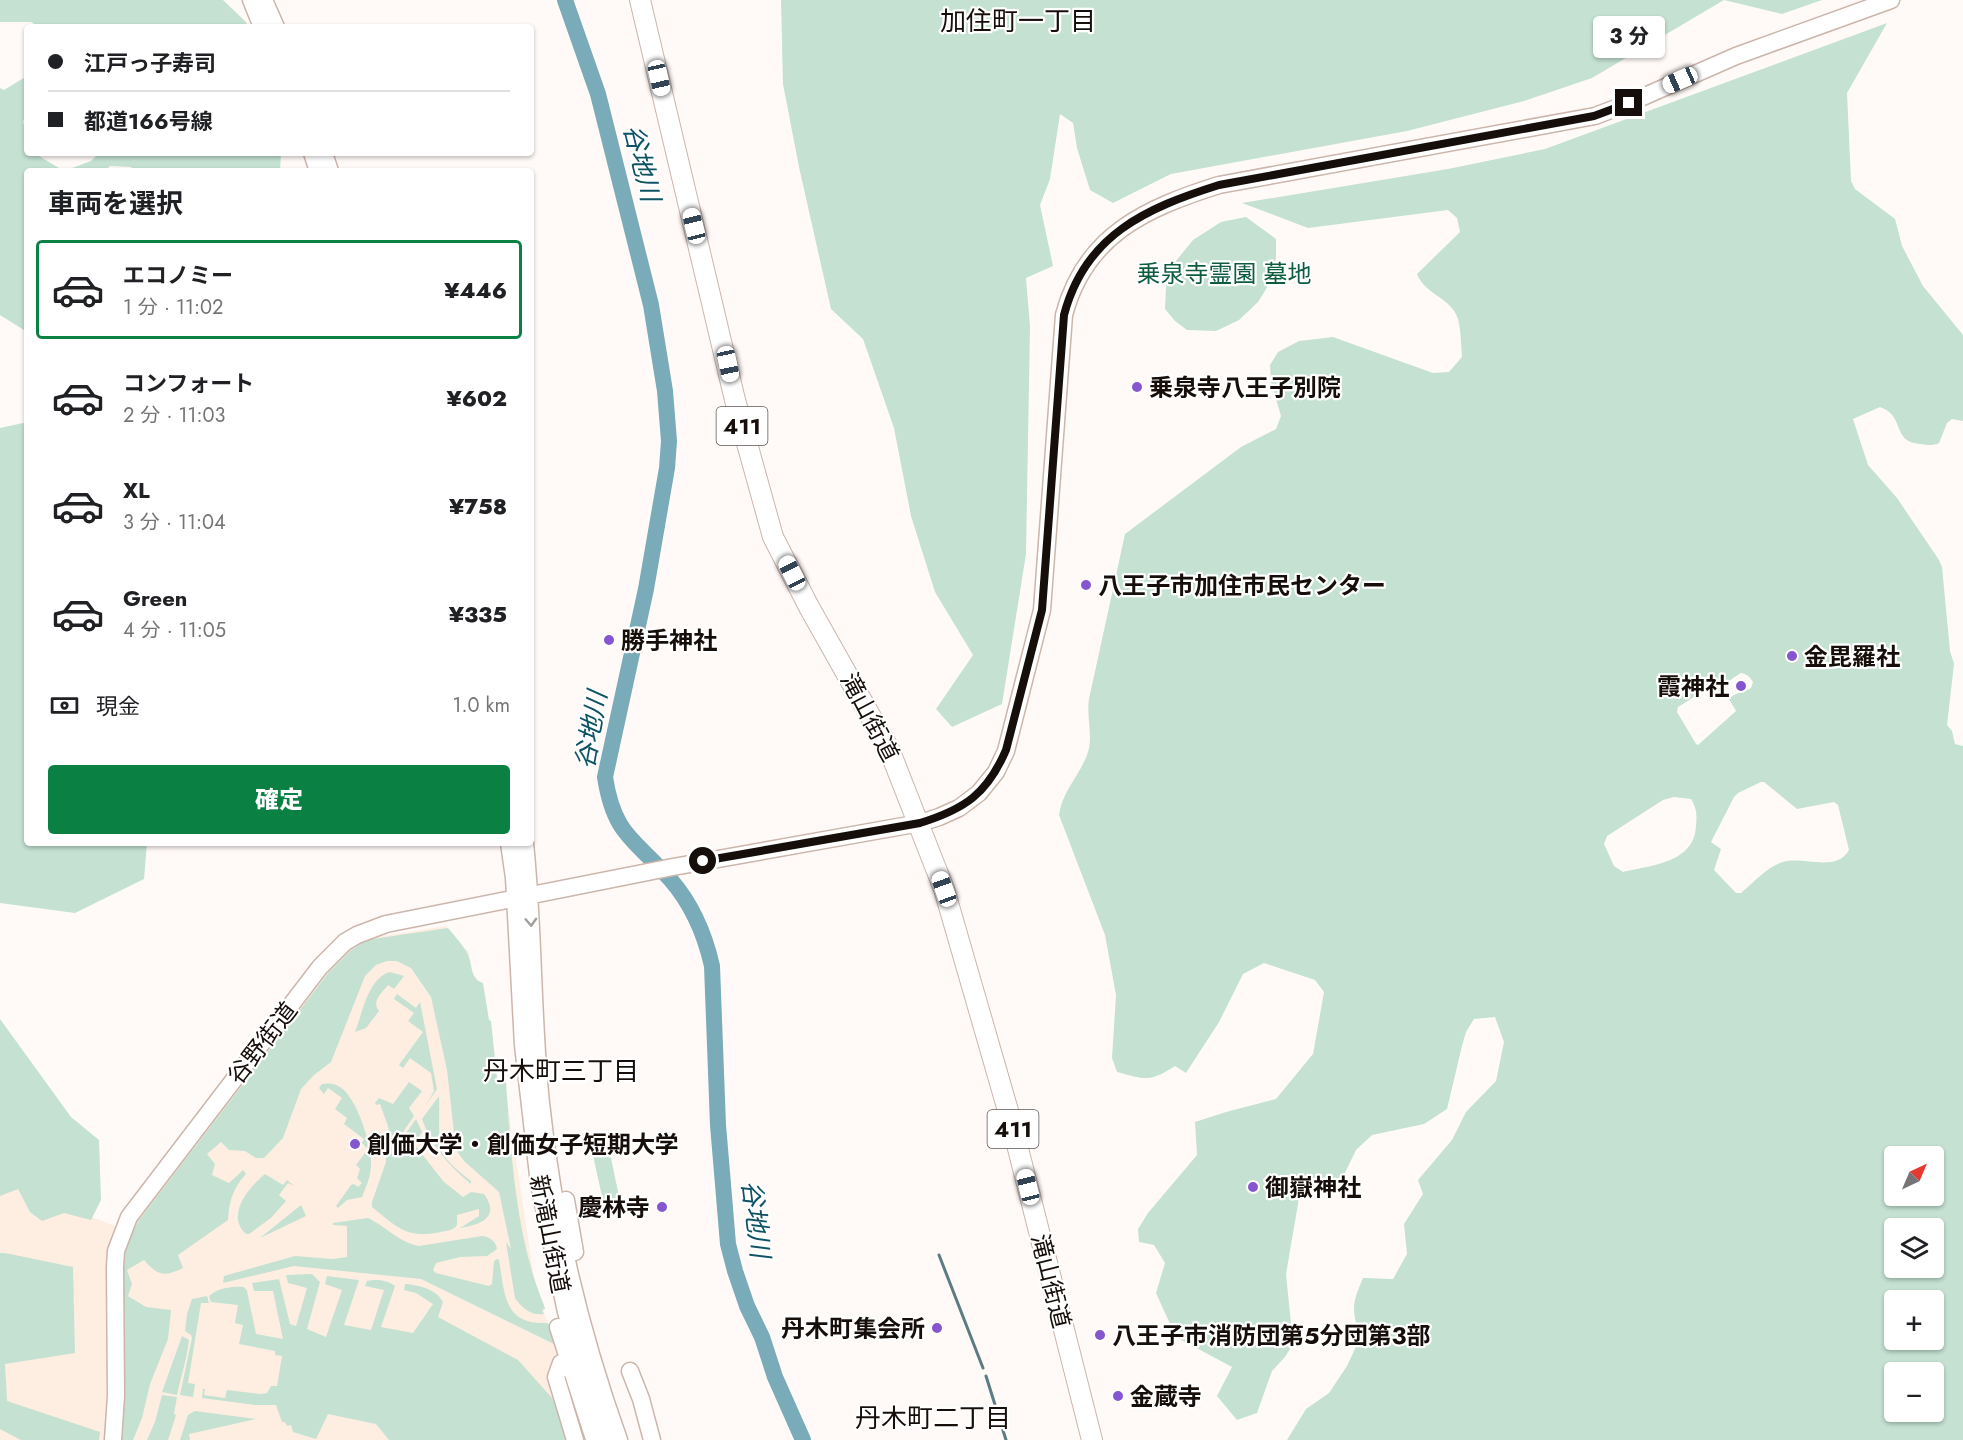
<!DOCTYPE html>
<html lang="ja">
<head>
<meta charset="utf-8">
<style>
  body { margin:0; font-family:Jost,"Noto Sans JP",sans-serif; background:#f2f2f2; color:#202124; height:100vh; display:flex; flex-direction:column; font-size:22px; white-space:nowrap }
  * { box-sizing:border-box; margin:0 }
  p { font-size:20px; color:#757577 }
  .icon { flex:none; width:33px; height:33px; fill:none; stroke:currentColor; stroke-width:2; stroke-linecap:round; stroke-linejoin:round }
  .map { position:relative; flex:1; overflow:hidden }
  .details { position:absolute; left:24px; top:168px; width:510px; height:678px; display:flex; flex-direction:column; background:#fff; border-radius:6px; box-shadow:0 2px 4px #0004 }
  .details>* { flex:none }
  .hud { position:absolute; left:24px; top:24px; width:510px; height:132px; border-radius:6px; box-shadow:0 2px 4px #0004; display:grid; align-content:center; height:132px; padding:0 24px; background:#fff }
  .needle { width:39px; rotate:44deg }
  .fabs { position:absolute; left:1884px; top:1146px; display:grid; gap:12px }
  .fabs a { display:grid; place-items:center; width:60px; height:60px; border-radius:6px; background:#fff; box-shadow:0 2px 4px #0004; font-size:30px }
  .end { position:absolute; width:27px; height:27px; margin:-14px; border:8px solid #160e0b; background:#fff; box-shadow:0 0 0 3px #fff }
  .from { border-radius:50% }
  .bubble { position:absolute; height:42px; border-radius:6px; background:#fff; box-shadow:0 2px 4px #0004; font-size:20px; font-weight:800; line-height:42px; text-align:center }
  .car { position:absolute; width:18px; height:36px; margin:-18px -9px; border-radius:8px; box-shadow:0 0 4px 2px #0007; background:linear-gradient(#fff 24%,#345 0 40%,#fff 0 76%,#345 0 86%,#fff 0) }
  .hud b { display:flex; align-items:center; gap:21px; height:57px; font-size:22px }
  .hud b+b { border-top:2px solid #e0e0e0 }
  .hud i { width:15px; height:15px; background:#202124 }
  ul { padding:0; list-style:none }
  li { display:flex; align-items:center; gap:18px; height:99px; margin:0 12px 9px; padding:0 12px; border:3px solid transparent; border-radius:6px }
  li div { flex:1 }
  li b { display:block; font-size:22px }
  li em { font-style:normal; font-weight:800 }
  li.on { border-color:#0b8043 }
  li>.icon { width:54px; height:54px; stroke-width:1.5 }
  h2 { padding:0 24px; font-size:27px; line-height:72px }
  .pay { display:flex; align-items:center; gap:15px; height:66px; padding:0 24px; font-size:22px }
  .pay p { margin-inline-start:auto }
  .button { display:flex; gap:12px; margin-top:auto; padding:12px 24px }
  .button a { flex:1; height:69px; border-radius:6px; background:#0b8043; color:#fff; font-size:24px; font-weight:800; line-height:69px; text-align:center }
  .map>svg:first-child { display:block }
  .education { fill:#feeee1 }
  .green { fill:#c4e1d2; fill-rule:evenodd }
  .lines { fill:none; stroke-linecap:round; stroke-linejoin:round }
  .stream { stroke:#5c7c84; stroke-width:3 }
  .river { stroke:#7aabb8; stroke-width:16 }
  .major-casing { stroke:#ccb5ab; stroke-width:19 }
  .highway-casing { stroke:#ccb5ab; stroke-width:22 }
  .major { stroke:#fff; stroke-width:16 }
  .highway { stroke:#fff; stroke-width:20 }
  .oneway { stroke:#a29f9d }
  .route { stroke:#160e0b; stroke-width:8 }
  .poi-dot { fill:#8556cf; stroke:#fff; stroke-width:2 }
  .labels { text-anchor:middle; dominant-baseline:central; stroke-width:4.5; stroke-linejoin:round; paint-order:stroke }
  .shield { fill:#fff; stroke:#5c5654; stroke-width:1.5 }
  .shield-label { font-size:22px; font-weight:bold; fill:#160e0b }
  .park-label { font-size:24px; fill:#0e5c40; stroke:#fff }
  .poi-label { font-size:24px; font-weight:bold; fill:#160e0b; stroke:#fff; text-anchor:start }
  .street-label { font-size:24px; fill:#160e0b; stroke:#fff }
  .neighbourhood-label { font-size:26px; fill:#160e0b; stroke:#fff }
  .water-label { font-size:26px; font-style:italic; fill:#0d5363; stroke:#fff }
</style>
</head>
<body>
<div class="map">
<svg width="1963" height="1440" viewBox="0 0 1963 1440">
  <rect width="100%" height="100%" fill="#fffaf8"/>
  <path class="education" d="M 446,926 L 450,935 L 469,952 L 493,1089 L 506,1093 L 534,1278 L 582,1440 L 0,1440 L 0,1188 L 18,1189 L 131,1232 L 138,1219 L 329,971 L 349,950 L 365,939 Z"/>
  <path class="green" d="M 0,0 L 223,0 L 246,22 L 248,27 L 39,27 L 31,22 L 0,22 Z
    M 781,0 L 1822,0 L 1782,14 L 1724,0 L 1592,78 L 1524,101 L 1407,131 L 1171,174 L 1113,203 L 1090,190 L 1077,148 L 1073,123 L 1060,114 L 1050,179 L 1040,205 L 1053,266 L 1026,278 L 1030,326 L 1026,554 L 1002,704 L 952,727 L 936,709 L 973,655 L 935,592 L 911,516 L 894,428 L 863,339 L 831,309 L 799,167 L 783,84 Z
    M 1887,23 L 1847,93 L 1851,181 L 1855,189 L 1895,219 L 1902,246 L 1923,286 L 1963,335 L 1963,421 L 1952,419 L 1947,423 L 1939,443 C 1933,446 1928,445 1920,444 C 1891,442 1906,416 1880,407 L 1853,419 L 1868,465 L 1897,498 L 1939,560 L 1942,567 L 1950,651 L 1954,664 L 1947,725 L 1952,731 L 1955,744 L 1963,746 L 1963,1440 L 1287,1440 L 1306,1409 L 1329,1393 L 1347,1366 L 1360,1338 C 1352,1309 1351,1306 1363,1278 L 1393,1279 L 1407,1254 L 1404,1224 L 1423,1194 L 1418,1180 L 1452,1140 L 1466,1112 L 1496,1081 L 1504,1042 L 1495,1017 L 1474,1019 L 1466,1032 L 1462,1046 L 1447,1109 L 1424,1124 L 1372,1135 L 1356,1150 L 1339,1185 L 1299,1198 L 1286,1274 L 1293,1344 L 1285,1357 L 1272,1371 L 1257,1413 L 1237,1420 L 1217,1396 L 1232,1367 L 1176,1337 L 1156,1293 L 1165,1263 L 1154,1245 L 1139,1242 L 1138,1229 L 1148,1213 L 1197,1155 L 1195,1122 L 1226,1112 L 1276,1099 L 1313,1054 L 1324,992 L 1315,980 L 1264,963 L 1243,974 L 1219,1022 L 1186,1073 L 1175,1066 C 1150,1082 1146,1080 1117,1072 L 1112,1058 L 1116,995 L 1105,935 L 1059,815 C 1062,792 1079,776 1087,755 C 1094,738 1086,717 1089,699 L 1125,534 L 1241,447 L 1276,429 L 1281,416 L 1271,382 L 1270,365 L 1278,352 L 1299,341 L 1333,337 L 1433,373 L 1449,372 L 1462,357 C 1461,345 1461,330 1458,319 C 1451,297 1425,295 1417,274 L 1460,232 L 1457,218 L 1448,210 L 1308,228 L 1242,203 L 1448,169 L 1545,149 ZM 1741,673 C 1747,674 1750,677 1753,682 L 1751,688 C 1744,693 1735,692 1729,699 L 1736,711 L 1698,745 L 1696,744 L 1677,712 L 1678,707 L 1707,689 L 1717,693 L 1733,678 ZM 1761,782 L 1764,782 L 1797,809 L 1834,802 L 1838,805 L 1849,850 C 1836,873 1804,856 1783,862 C 1768,866 1753,883 1741,893 L 1736,893 L 1714,870 L 1721,849 L 1711,842 L 1734,797 L 1738,793 ZM 1674,797 L 1691,799 C 1697,809 1697,815 1696,826 C 1694,863 1652,865 1623,872 L 1614,866 L 1604,844 L 1607,836 L 1663,800 ZM 1894,1156 L 1934,1156 L 1934,1196 L 1894,1196 ZM 1894,1228 L 1934,1228 L 1934,1268 L 1894,1268 ZM 1894,1300 L 1934,1300 L 1934,1340 L 1894,1340 ZM 1894,1372 L 1934,1372 L 1934,1412 L 1894,1412 Z
    M 27,76 L 27,117 L 23,121 L 27,140 L 27,153 L 34,153 L 64,171 L 27,171 L 27,332 L 0,315 L 0,88 L 4,90 Z
    M 99,153 L 281,153 L 281,154 L 280,171 L 134,171 L 131,167 L 110,166 L 105,171 L 64,171 L 91,161 Z
    M 1246,217 L 1276,239 L 1276,258 L 1271,281 L 1258,302 L 1239,320 L 1216,331 L 1187,330 L 1175,321 L 1165,309 L 1166,287 L 1171,267 L 1193,240 L 1221,222 Z
    M 23,423 L 27,425 L 27,843 L 147,843 L 144,879 L 75,913 L 0,903 L 0,428 Z
    M 448,928 C 454,935 461,943 466,951 C 473,962 469,979 483,983 L 489,1020 L 491,1021 L 497,1078 L 506,1082 C 511,1154 516,1239 544,1305 L 545,1309 L 542,1310 L 544,1314 C 531,1316 522,1308 515,1298 L 506,1242 L 511,1249 L 499,1192 L 464,1161 L 456,1150 L 447,1070 L 431,997 L 411,968 L 397,961 L 387,961 L 376,965 L 365,976 L 331,1062 L 314,1075 L 301,1089 L 283,1138 L 264,1158 L 256,1158 L 245,1151 L 229,1150 L 221,1142 L 207,1154 L 215,1164 L 212,1175 L 229,1183 L 243,1170 L 246,1174 C 233,1188 229,1201 228,1220 L 178,1255 L 183,1268 C 164,1277 158,1276 144,1260 L 127,1270 L 132,1284 L 128,1296 L 146,1307 L 171,1310 L 168,1339 L 150,1384 L 142,1418 L 133,1440 L 121,1440 L 123,1409 L 123,1263 L 128,1241 L 139,1220 L 329,972 L 350,951 L 366,940 Z
    M 390,972 L 404,976 L 394,989 L 388,985 C 382,993 371,1001 379,1011 L 366,1028 L 355,1032 C 363,1012 368,978 390,972 Z
    M 397,994 L 416,1008 L 420,1002 L 437,1089 L 426,1105 L 434,1091 L 431,1073 L 410,1058 L 403,1068 L 399,1065 L 423,1032 L 408,1021 L 414,1013 L 394,999 Z
    M 0,1019 L 71,1117 L 99,1140 L 101,1200 L 91,1220 L 64,1213 L 42,1221 L 30,1212 L 18,1189 L 0,1196 Z
    M 409,1082 L 422,1091 L 409,1108 L 414,1116 L 403,1132 L 390,1137 L 388,1126 L 380,1104 L 376,1105 L 375,1103 L 379,1098 L 393,1104 Z
    M 322,1084 C 328,1083 335,1083 340,1087 C 357,1097 372,1146 371,1165 C 371,1176 366,1187 362,1197 L 347,1200 L 338,1208 L 336,1206 L 351,1185 L 354,1184 L 358,1187 L 362,1183 L 357,1178 L 360,1169 L 356,1165 L 368,1149 L 362,1143 L 364,1139 L 344,1124 L 347,1118 L 335,1109 L 342,1098 L 328,1088 L 324,1094 L 319,1088 Z
    M 439,1096 C 440,1111 437,1142 443,1154 C 450,1165 461,1173 471,1181 L 471,1184 C 449,1166 431,1145 422,1119 Z
    M 416,1119 L 422,1132 L 414,1144 L 444,1182 L 463,1197 L 471,1192 L 484,1194 C 501,1217 480,1225 460,1228 L 479,1216 L 479,1209 L 457,1215 L 457,1225 C 453,1231 448,1230 441,1232 C 407,1239 398,1228 372,1207 L 372,1202 L 386,1162 L 386,1144 L 406,1133 Z
    M 607,1139 L 621,1206 L 605,1210 L 590,1142 Z
    M 265,1174 L 283,1185 L 287,1180 L 294,1186 L 288,1183 L 279,1195 L 286,1201 L 271,1218 L 249,1234 L 246,1234 C 225,1215 249,1187 265,1174 Z
    M 301,1205 L 306,1216 L 260,1238 Z
    M 368,1218 C 385,1226 400,1243 419,1246 L 482,1236 C 490,1237 496,1241 497,1249 L 487,1256 L 460,1257 L 436,1263 L 433,1270 L 436,1273 L 489,1286 L 492,1284 L 494,1261 L 497,1259 L 499,1260 C 505,1294 503,1325 548,1323 L 556,1345 L 421,1279 L 294,1266 L 223,1283 L 224,1276 L 295,1256 L 332,1259 L 347,1257 L 347,1226 L 333,1225 L 333,1223 Z
    M 0,1253 L 5,1253 L 73,1267 L 75,1353 L 5,1364 L 7,1401 L 100,1432 L 99,1440 L 21,1440 L 0,1429 Z
    M 312,1274 L 320,1282 L 307,1329 L 326,1337 L 342,1290 L 325,1284 L 327,1276 L 359,1280 L 344,1325 L 371,1330 L 384,1290 L 365,1286 L 367,1281 C 376,1279 387,1280 395,1286 L 381,1327 L 413,1333 L 433,1304 L 416,1293 L 404,1290 L 405,1284 C 419,1285 436,1289 443,1302 L 438,1317 L 518,1360 L 553,1399 L 568,1440 L 389,1440 L 376,1424 L 328,1414 L 316,1439 L 293,1432 L 291,1425 L 287,1426 L 285,1422 L 282,1422 L 276,1405 L 255,1405 L 202,1398 L 203,1389 L 205,1389 L 204,1395 L 225,1398 L 227,1390 L 261,1394 L 267,1393 L 271,1386 L 277,1386 L 282,1356 L 275,1355 L 275,1351 L 239,1344 L 243,1325 L 235,1323 L 238,1305 L 211,1302 L 209,1296 C 218,1288 232,1286 244,1287 L 247,1291 L 256,1334 L 283,1339 L 273,1291 L 254,1291 L 252,1283 L 279,1279 L 290,1324 L 296,1326 L 307,1288 L 288,1283 L 286,1275 Z
    M 207,1296 L 209,1303 L 201,1303 L 188,1383 L 195,1384 L 193,1397 L 180,1395 L 192,1338 L 191,1335 L 185,1331 L 187,1314 L 192,1299 Z
    M 182,1336 L 189,1340 C 187,1359 181,1376 177,1395 L 162,1392 Z
    M 162,1395 L 177,1397 L 174,1414 L 176,1415 L 168,1440 L 147,1440 L 155,1422 Z
    M 193,1412 L 195,1411 L 256,1419 L 189,1434 L 190,1440 L 180,1440 L 188,1415 Z"/>
  <g class="lines">
    <path class="stream" d="M 939,1255 L 983,1368
      M 986,1376 L 1006,1440"/>
    <path class="river" d="M 565,0 L 598,94 L 651,305 L 665,391 L 669,441 L 667,468 L 646,589 L 605,777 C 614,836 635,839 670,879 C 692,904 705,935 712,966 L 718,1125 L 728,1244 L 735,1271 L 747,1306 L 762,1337 L 775,1377 L 803,1440"/>
    <defs>
      <path id="major" d="M 251,0 L 262,27
        M 264,0 L 276,27
        M 312,153 L 318,171
        M 324,153 L 330,171
        M 509,843 L 514,878 L 523,1045 L 539,1184 L 566,1312 L 606,1440
        M 525,843 C 534,929 532,1016 541,1103 C 553,1218 580,1331 619,1440
        M 566,1200 L 575,1252
        M 558,1327 L 593,1436
        M 561,1363 L 556,1377 L 575,1440
        M 630,1371 L 641,1399 L 652,1440
        M 113,1440 L 116,1396 L 115,1267 L 116,1251 L 129,1217 L 320,967 L 345,942 L 357,935 L 386,924 L 673,867 L 920,823 L 939,817 L 959,808 L 979,793 L 996,772 L 1006,751 L 1042,610 L 1064,315 C 1085,235 1146,208 1219,185 L 1595,116 L 1629,103 L 1736,56 L 1891,0"/>
      <path id="highway" d="M 640,0 L 735,400 L 773,537 L 809,607 L 889,749 L 944,889 L 1011,1121 L 1092,1440"/>
    </defs>
    <use href="#major" class="major-casing"/>
    <use href="#highway" class="highway-casing"/>
    <use href="#major" class="major"/>
    <use href="#highway" class="highway"/>
  </g>
  <defs><path id="oneway-chevron" d="M-2-3.5L2.5 0L-2 3.5" fill="none" stroke-width="1.6" stroke-linecap="round" stroke-linejoin="round" transform="scale(1.5)"/></defs>
  <use class="oneway" href="#oneway-chevron" transform="translate(531 922) rotate(87)"/>
  <g class="lines">
    <path class="route" d="M 703,861 L 920,823 C 965,809 987,794 1006,750 L 1042,610 L 1064,315 C 1085,235 1146,208 1219,185 L 1594,116 L 1629,103"/>
  </g>
  <g class="poi-dot">
    <circle cx="1137" cy="387" r="6"/>
    <circle cx="1086" cy="585" r="6"/>
    <circle cx="609" cy="640" r="6"/>
    <circle cx="1792" cy="656" r="6"/>
    <circle cx="1741" cy="686" r="6"/>
    <circle cx="355" cy="1144" r="6"/>
    <circle cx="1253" cy="1187" r="6"/>
    <circle cx="662" cy="1207" r="6"/>
    <circle cx="937" cy="1328" r="6"/>
    <circle cx="1100" cy="1335" r="6"/>
    <circle cx="1118" cy="1396" r="6"/>
  </g>
  <g class="labels">
    <g class="shield">
      <rect x="716.5" y="407" width="51" height="38" rx="4.5"/>
      <rect x="987.5" y="1110" width="51" height="38" rx="4.5"/>
    </g>
    <g class="shield-label">
      <text x="742" y="426">411</text>
      <text x="1013" y="1129">411</text>
    </g>
    <g class="park-label">
      <text x="1224" y="273">乗泉寺霊園 墓地</text>
    </g>
    <g class="poi-label">
      <text x="1149" y="387">乗泉寺八王子別院</text>
      <text x="1098" y="585">八王子市加住市民センター</text>
      <text x="621" y="640">勝手神社</text>
      <text x="1804" y="656">金毘羅社</text>
      <text x="1729" y="686" text-anchor="end">霞神社</text>
      <text x="367" y="1144">創価大学・創価女子短期大学</text>
      <text x="1265" y="1187">御嶽神社</text>
      <text x="650" y="1207" text-anchor="end">慶林寺</text>
      <text x="925" y="1328" text-anchor="end">丹木町集会所</text>
      <text x="1112" y="1335">八王子市消防団第5分団第３部</text>
      <text x="1130" y="1396">金蔵寺</text>
    </g>
    <g class="street-label">
      <text transform="translate(870 717) rotate(62)">滝山街道</text>
      <text transform="translate(262 1043) rotate(-52)">谷野街道</text>
      <text transform="translate(550 1234) rotate(79)">新滝山街道</text>
      <text transform="translate(1051 1281) rotate(76)">滝山街道</text>
    </g>
    <g class="neighbourhood-label">
      <text x="1018" y="21">加住町一丁目</text>
      <text x="561" y="1071">丹木町三丁目</text>
      <text x="933" y="1418">丹木町二丁目</text>
    </g>
    <g class="water-label">
      <text transform="translate(642 163) rotate(76)">谷地川</text>
      <text transform="translate(591 730) rotate(-80)">谷地川</text>
      <text transform="translate(756 1219) rotate(83)">谷地川</text>
    </g>
  </g>
</svg>
<div class="fabs">
<a><svg class="needle" viewBox="-14 -14 28 28"><path d="M0-13l5 13h-10z" fill="#e53935"/><path d="M0 13l5-13h-10z" fill="#757577"/></svg></a>
<a><svg class="icon" aria-label="layers" viewBox="0 0 24 24"><path d="M12 4l9 5-9 5-9-5zM3 14l9 5 9-5"/></svg></a>
<a>+</a>
<a>−</a>
</div>
<i class="end from" style="left:703px;top:861px"></i>
<i class="end" style="left:1629px;top:103px"></i>
<div class="bubble" style="left:1593px;top:16px;width:72px">3 分</div>
<i class="car" style="left:659px;top:78px;rotate:167deg"></i>
<i class="car" style="left:1680px;top:80px;rotate:246deg"></i>
<i class="car" style="left:694px;top:226px;rotate:346deg"></i>
<i class="car" style="left:728px;top:364px;rotate:168deg"></i>
<i class="car" style="left:792px;top:573px;rotate:333deg"></i>
<i class="car" style="left:944px;top:889px;rotate:340deg"></i>
<i class="car" style="left:1028px;top:1187px;rotate:346deg"></i>
<div class="hud">
<b><i class="from"></i>江戸っ子寿司</b>
<b><i></i>都道166号線</b>
</div>
<section class="details">
<h2>車両を選択</h2>
<ul>
<li class="on"><svg class="icon" aria-label="car" viewBox="0 0 24 24"><path d="M5 17H2v-5l4-1 3-4h7l3 4 3 1v5h-3M9 17h6M6 11h13"/><circle cx="7" cy="17" r="2"/><circle cx="17" cy="17" r="2"/></svg><div><b>エコノミー</b><p>1 分 · 11:02</p></div><em>¥446</em></li>
<li><svg class="icon" aria-label="car" viewBox="0 0 24 24"><path d="M5 17H2v-5l4-1 3-4h7l3 4 3 1v5h-3M9 17h6M6 11h13"/><circle cx="7" cy="17" r="2"/><circle cx="17" cy="17" r="2"/></svg><div><b>コンフォート</b><p>2 分 · 11:03</p></div><em>¥602</em></li>
<li><svg class="icon" aria-label="car" viewBox="0 0 24 24"><path d="M5 17H2v-5l4-1 3-4h7l3 4 3 1v5h-3M9 17h6M6 11h13"/><circle cx="7" cy="17" r="2"/><circle cx="17" cy="17" r="2"/></svg><div><b>XL</b><p>3 分 · 11:04</p></div><em>¥758</em></li>
<li><svg class="icon" aria-label="car" viewBox="0 0 24 24"><path d="M5 17H2v-5l4-1 3-4h7l3 4 3 1v5h-3M9 17h6M6 11h13"/><circle cx="7" cy="17" r="2"/><circle cx="17" cy="17" r="2"/></svg><div><b>Green</b><p>4 分 · 11:05</p></div><em>¥335</em></li>
</ul>
<div class="pay"><svg class="icon" aria-label="cash" viewBox="0 0 24 24"><path d="M3 7h18v10H3z"/><circle cx="12" cy="12" r="2"/></svg>現金<p>1.0 km</p></div>
<div class="button"><a>確定</a></div>
</section>
</div>
</body>
</html>
